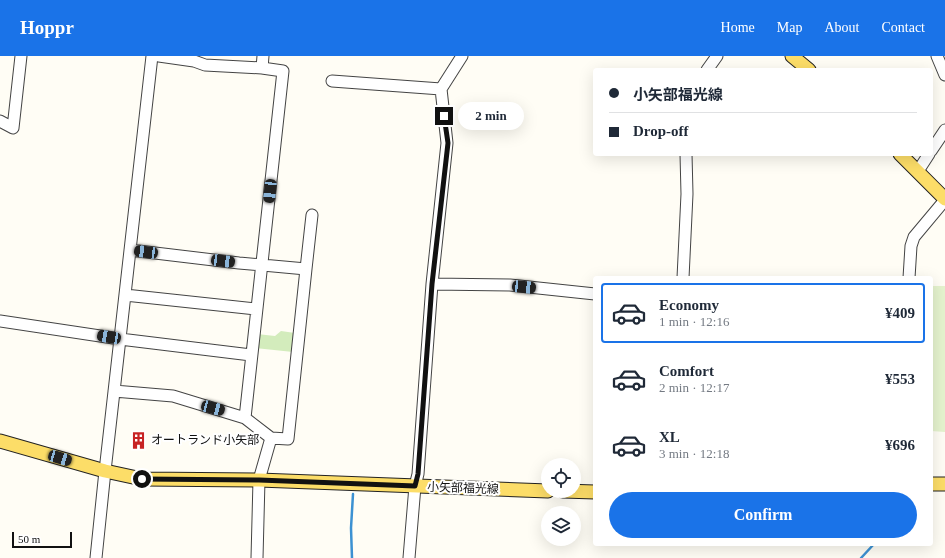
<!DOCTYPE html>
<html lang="en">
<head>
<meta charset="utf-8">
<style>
  body { margin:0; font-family:"Times New Roman","Noto Sans JP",serif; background:#f2f2f3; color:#1f2937; height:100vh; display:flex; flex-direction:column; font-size:15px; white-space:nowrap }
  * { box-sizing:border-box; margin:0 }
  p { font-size:13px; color:#747a83 }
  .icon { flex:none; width:22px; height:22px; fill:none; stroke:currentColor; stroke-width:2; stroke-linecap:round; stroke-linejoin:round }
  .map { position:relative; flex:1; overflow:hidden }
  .drawer { position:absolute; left:593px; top:220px; width:340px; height:270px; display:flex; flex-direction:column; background:#fff; border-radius:4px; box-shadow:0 4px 16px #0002 }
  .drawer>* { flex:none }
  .banner { position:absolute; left:593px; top:12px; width:340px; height:88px; border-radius:4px; box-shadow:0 4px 16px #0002; display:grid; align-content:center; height:88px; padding:0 16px; background:#fff }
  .controls { position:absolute; left:541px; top:402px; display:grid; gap:8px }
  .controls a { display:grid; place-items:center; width:40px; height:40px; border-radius:50%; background:#fff; box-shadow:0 4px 16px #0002; font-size:20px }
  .scale { position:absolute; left:12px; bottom:10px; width:60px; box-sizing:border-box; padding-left:4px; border:2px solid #111; border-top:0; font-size:11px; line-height:14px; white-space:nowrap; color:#111; -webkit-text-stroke:3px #fff; paint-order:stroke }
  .end { position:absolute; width:18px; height:18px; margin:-9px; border:5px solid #111; background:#fff; box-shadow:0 0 0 2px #fff }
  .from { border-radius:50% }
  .bubble { position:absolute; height:28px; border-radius:14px; background:#fff; box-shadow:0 4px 16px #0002; font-size:13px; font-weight:700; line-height:28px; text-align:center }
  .car { position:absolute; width:12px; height:24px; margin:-12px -6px; border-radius:5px; box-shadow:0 0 3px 1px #0007; background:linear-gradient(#222 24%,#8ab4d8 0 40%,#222 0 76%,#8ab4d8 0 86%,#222 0) }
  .banner b { display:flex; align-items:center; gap:14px; height:38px; font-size:15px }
  .banner b+b { border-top:1px solid #e0e1e3 }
  .banner i { width:10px; height:10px; background:#1f2937 }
  ul { padding:7px 0 0; list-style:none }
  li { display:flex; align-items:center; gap:12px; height:60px; margin:0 8px 6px; padding:0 8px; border:2px solid transparent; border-radius:4px }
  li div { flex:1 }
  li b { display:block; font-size:15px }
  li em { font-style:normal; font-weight:700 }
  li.on { border-color:#1a73e8 }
  li>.icon { width:36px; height:36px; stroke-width:1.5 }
  .cta { display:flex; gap:8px; margin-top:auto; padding:8px 16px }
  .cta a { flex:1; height:46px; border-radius:24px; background:#1a73e8; color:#fff; font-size:16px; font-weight:700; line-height:46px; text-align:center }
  header { display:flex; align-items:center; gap:24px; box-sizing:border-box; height:56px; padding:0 20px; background:#1a73e8; color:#fff }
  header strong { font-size:19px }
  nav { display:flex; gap:22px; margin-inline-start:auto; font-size:14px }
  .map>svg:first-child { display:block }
  .green { fill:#d3ecbc }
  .pitch { fill:#e5f3ce }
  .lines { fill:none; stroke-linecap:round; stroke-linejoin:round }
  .stream { stroke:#3c91d2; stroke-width:2.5 }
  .minor-casing { stroke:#444; stroke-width:13 }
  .major-casing { stroke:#222; stroke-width:15 }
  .minor { stroke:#fff; stroke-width:11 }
  .major { stroke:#fcdd68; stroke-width:13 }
  .route { stroke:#111; stroke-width:5 }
  .labels { text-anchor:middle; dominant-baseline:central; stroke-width:4; stroke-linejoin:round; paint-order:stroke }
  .poi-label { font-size:12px; fill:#111; stroke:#fff; text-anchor:start }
  .street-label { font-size:12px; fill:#111; stroke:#fff }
</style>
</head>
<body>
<header>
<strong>Hoppr</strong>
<nav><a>Home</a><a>Map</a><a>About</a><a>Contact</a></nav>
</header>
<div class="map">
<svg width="945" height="502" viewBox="0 0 945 502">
  <rect width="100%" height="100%" fill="#fffdf5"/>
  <path class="green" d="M 281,275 L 295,277 L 293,296 L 255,292 L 257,278 L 275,280 Z"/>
  <path class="pitch" d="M 931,230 L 945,230 L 945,376 L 931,375 Z"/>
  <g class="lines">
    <path class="stream" d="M 352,502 L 351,472 L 353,438
      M 861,502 L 874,488"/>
    <defs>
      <path id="minor" d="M 159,0 L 194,5 L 205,9 L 262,12 L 283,15 L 245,362
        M 937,0 L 945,19
        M 262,12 L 263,0
        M 707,14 L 717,0
        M 332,25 L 441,33
        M 0,65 L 13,72 L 21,0
        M 931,95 L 945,74
        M 918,115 L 929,98
        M 306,213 L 312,159
        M 683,222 L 687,138 L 686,98
        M 909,222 L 911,190 L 914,181 L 945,144
        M 432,228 L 510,229 L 595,238
        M 125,239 L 256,253
        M 0,265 L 120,283 L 251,299
        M 114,335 L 173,340 L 245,362 L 271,382 L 288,383 L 306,213 L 239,207 L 130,194
        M 96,502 L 105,415 L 152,0
        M 257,502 L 259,424 L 271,382
        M 409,502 L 415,430 L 418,418 L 432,228 L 447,87 L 441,33 L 462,0"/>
      <path id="major" d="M 792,0 L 809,14
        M 900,98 L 945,143
        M 0,385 L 105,415 L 142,423 L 259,424 L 548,435
        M 931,428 L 945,428
        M 563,435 L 595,436"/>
    </defs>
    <use href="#minor" class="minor-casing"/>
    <use href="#major" class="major-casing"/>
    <use href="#minor" class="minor"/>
    <use href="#major" class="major"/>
  </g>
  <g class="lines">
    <path class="route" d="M 142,423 L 259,424 L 415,430 L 418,418 L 432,228 L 448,87 L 444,60"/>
  </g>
  <defs>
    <symbol id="building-bare" viewBox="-9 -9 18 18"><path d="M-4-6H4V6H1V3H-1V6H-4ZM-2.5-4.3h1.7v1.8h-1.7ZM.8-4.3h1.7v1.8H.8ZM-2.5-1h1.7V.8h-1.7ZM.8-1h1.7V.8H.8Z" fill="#c72325" stroke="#fff" stroke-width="2.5" paint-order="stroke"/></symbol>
  </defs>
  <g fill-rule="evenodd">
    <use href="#building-bare" x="126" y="372" width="25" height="25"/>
  </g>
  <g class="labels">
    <g class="poi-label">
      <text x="151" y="384">オートランド小矢部</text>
    </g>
    <g class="street-label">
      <text transform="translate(463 432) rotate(2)">小矢部福光線</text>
    </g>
  </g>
</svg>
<div class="controls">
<a><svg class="icon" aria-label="locate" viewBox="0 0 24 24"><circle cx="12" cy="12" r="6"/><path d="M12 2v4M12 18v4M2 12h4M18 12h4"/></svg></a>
<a><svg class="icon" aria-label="layers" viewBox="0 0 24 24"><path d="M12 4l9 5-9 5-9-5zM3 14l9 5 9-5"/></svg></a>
</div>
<div class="scale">50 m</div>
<i class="end from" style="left:142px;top:423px"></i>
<i class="end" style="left:444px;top:60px"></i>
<div class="bubble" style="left:458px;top:46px;width:66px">2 min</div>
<i class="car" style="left:270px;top:135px;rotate:186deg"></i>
<i class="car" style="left:146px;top:196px;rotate:277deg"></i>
<i class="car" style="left:223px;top:205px;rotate:97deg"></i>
<i class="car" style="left:524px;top:231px;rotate:96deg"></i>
<i class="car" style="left:109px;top:281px;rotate:280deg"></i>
<i class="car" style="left:213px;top:352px;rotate:105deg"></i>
<i class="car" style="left:60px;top:402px;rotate:106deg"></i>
<div class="banner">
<b><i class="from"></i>小矢部福光線</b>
<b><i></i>Drop-off</b>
</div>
<section class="drawer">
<ul>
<li class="on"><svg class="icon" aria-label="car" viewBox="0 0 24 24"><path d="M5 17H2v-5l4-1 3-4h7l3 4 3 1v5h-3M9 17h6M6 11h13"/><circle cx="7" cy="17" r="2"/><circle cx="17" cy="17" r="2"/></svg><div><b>Economy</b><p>1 min · 12:16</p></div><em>¥409</em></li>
<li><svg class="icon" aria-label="car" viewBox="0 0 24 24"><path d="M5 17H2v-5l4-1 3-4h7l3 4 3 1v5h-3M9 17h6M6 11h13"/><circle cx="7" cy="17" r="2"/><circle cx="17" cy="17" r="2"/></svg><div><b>Comfort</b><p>2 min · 12:17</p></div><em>¥553</em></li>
<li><svg class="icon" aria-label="car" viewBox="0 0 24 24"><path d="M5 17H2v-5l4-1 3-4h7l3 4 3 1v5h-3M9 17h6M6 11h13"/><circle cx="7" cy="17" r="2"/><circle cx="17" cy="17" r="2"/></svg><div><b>XL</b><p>3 min · 12:18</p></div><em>¥696</em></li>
</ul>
<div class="cta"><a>Confirm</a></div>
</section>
</div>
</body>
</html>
